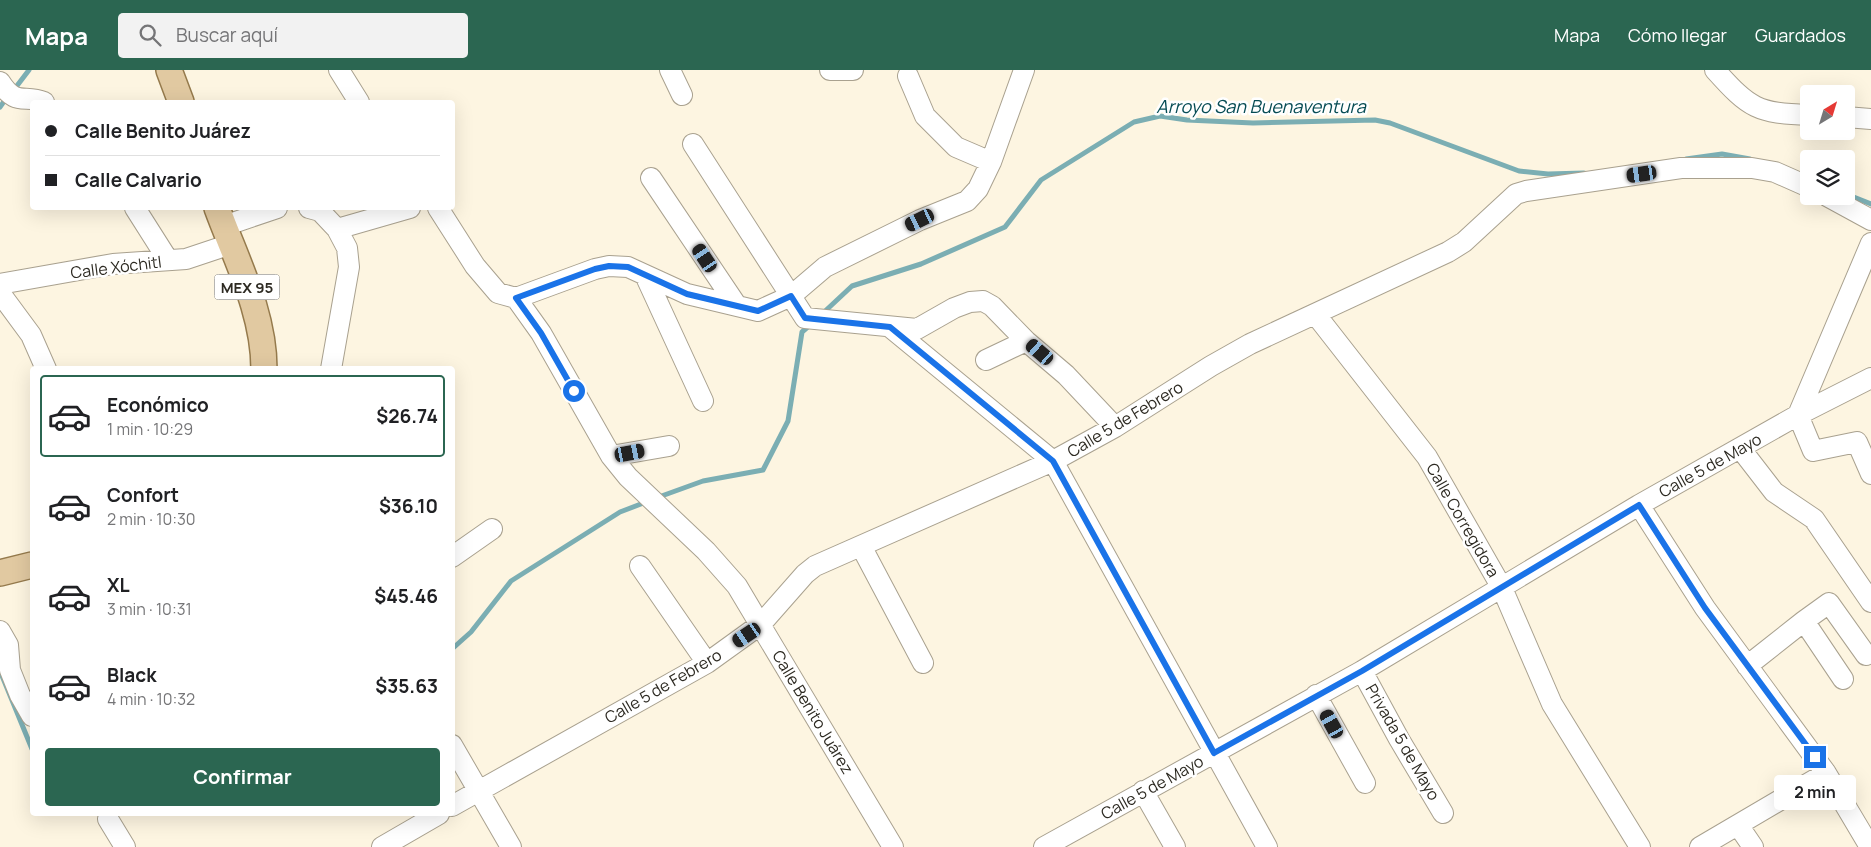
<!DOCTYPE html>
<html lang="es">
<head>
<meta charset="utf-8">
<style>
  body { margin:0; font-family:Manrope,sans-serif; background:#f2f2f2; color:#202124; height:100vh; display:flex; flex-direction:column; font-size:19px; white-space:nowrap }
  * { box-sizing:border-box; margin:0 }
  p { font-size:16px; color:#757577 }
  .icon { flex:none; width:28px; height:28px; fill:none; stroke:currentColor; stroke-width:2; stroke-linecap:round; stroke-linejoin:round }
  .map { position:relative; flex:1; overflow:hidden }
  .sheet { position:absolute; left:30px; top:296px; width:425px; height:450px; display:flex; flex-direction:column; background:#fff; border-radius:5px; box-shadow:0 5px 20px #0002 }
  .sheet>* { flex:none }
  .top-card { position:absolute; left:30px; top:30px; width:425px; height:110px; border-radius:5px; box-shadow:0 5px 20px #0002; display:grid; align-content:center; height:110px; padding:0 15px; background:#fff }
  .needle { width:32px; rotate:38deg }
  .tools { position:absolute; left:1800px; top:15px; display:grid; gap:10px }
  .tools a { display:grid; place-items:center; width:55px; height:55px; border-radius:5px; background:#fff; box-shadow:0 5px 20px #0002; font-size:25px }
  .end { position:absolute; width:22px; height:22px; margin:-11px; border:6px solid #1a73e8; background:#fff; box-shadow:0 0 0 2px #fff }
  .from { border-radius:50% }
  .bubble { position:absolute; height:35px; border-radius:5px; background:#fff; box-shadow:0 5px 20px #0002; font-size:16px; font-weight:700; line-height:35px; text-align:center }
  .car { position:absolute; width:15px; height:30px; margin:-15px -8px; border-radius:6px; box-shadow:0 0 4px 1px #0007; background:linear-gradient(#222 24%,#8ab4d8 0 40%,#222 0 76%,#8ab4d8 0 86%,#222 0) }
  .top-card b { display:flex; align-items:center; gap:18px; height:48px; font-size:19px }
  .top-card b+b { border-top:1px solid #e0e0e0 }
  .top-card i { width:12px; height:12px; background:#202124 }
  ul { padding:9px 0 0; list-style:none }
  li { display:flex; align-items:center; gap:15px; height:82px; margin:0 10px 8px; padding:0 5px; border:2px solid transparent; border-radius:5px }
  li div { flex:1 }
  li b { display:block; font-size:19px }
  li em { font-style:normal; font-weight:700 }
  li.selected { border-color:#2b6651 }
  li>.icon { width:45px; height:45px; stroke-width:1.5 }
  .primary-button { display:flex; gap:10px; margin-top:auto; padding:10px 15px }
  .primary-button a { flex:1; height:58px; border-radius:5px; background:#2b6651; color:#fff; font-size:20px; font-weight:700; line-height:58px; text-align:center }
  header { display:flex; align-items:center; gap:30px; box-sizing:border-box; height:70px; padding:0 25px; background:#2b6651; color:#fff }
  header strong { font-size:24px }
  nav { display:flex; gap:28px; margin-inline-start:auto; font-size:18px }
  .search { width:350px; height:45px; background:#f2f2f2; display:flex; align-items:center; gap:12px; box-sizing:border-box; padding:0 18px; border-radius:5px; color:#757577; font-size:19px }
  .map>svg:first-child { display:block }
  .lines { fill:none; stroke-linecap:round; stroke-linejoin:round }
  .stream { stroke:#7baeb3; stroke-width:5 }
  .minor-casing { stroke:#a9a18f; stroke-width:22 }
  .major-casing { stroke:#957a4c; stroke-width:28 }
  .minor { stroke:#fff; stroke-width:20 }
  .major { stroke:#e1c9a1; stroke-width:25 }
  .route { stroke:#1a73e8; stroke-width:6 }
  .labels { text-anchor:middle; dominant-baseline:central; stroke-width:5; stroke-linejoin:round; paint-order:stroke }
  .shield { fill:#fff; stroke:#6c6a64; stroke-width:1 }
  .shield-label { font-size:15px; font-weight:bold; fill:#2d2a22 }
  .street-label { font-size:16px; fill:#2d2a22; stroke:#fff }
  .water-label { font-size:18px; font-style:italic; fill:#074c54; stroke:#fff }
</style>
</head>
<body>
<header>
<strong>Mapa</strong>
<div class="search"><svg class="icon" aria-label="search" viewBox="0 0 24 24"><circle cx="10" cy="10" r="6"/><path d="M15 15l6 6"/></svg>Buscar aquí</div>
<nav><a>Mapa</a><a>Cómo llegar</a><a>Guardados</a></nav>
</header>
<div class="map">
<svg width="1871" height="777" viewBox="0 0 1871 777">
  <rect width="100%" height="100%" fill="#fdf5e1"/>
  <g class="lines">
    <path class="stream" d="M 13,21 L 29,0
      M 0,37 L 7,27
      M 1686,89 L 1722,84 L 1750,89
      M 1846,124 L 1871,134
      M 822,244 L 852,216 L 921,194 L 1005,157 L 1041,110 L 1134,52 L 1160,46 L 1187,50 L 1253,53 L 1375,50 L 1390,53 L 1519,101 L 1548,104 L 1584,103
      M 656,428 L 703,411 L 763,400 L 788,351 L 802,262 L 810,255
      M 452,579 L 471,562 L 511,511 L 620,442 L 646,432
      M 0,601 L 32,679"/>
    <defs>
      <path id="minor" d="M 339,0 L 359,32
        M 670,0 L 682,25
        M 830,0 L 853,0
        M 1715,0 C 1750,39 1757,43 1809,45
        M 908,6 L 925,46 L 956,77 L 991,92
        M 0,12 C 16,37 24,24 44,32
        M 1846,47 L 1871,49
        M 693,74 L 805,248 L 917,259 L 954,238 L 970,232 L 983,231 L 992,236 L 1026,271 L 1066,305 L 1115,357
        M 651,108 L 737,236
        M 1827,126 L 1871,150
        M 135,138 L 168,190
        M 309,138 L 320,141 L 337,159 L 347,178 L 349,197 L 331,299
        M 438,138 L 475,196 L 498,223 L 516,228 L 541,263 L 611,386 L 628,407 L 706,481 L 737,516 L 893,777
        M 224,156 L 277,138
        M 337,159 L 410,138
        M 645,205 L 703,331
        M 0,214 L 113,194 L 186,189 L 231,174
        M 0,223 L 31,265 L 46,299
        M 516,228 L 595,199 L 609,196 L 628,197 L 687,224 L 758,241 L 791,226 L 825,197 L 920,150 L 967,131 L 978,119 L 991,92 L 1024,0
        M 1316,245 L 1427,387 L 1502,518 L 1552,634 L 1640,777
        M 890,257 L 1053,391 L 1267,777
        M 986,290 L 1026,271
        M 1871,308 L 1798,345 L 1813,381 L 1857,372 L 1871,404
        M 1740,378 L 1774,422 L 1814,449 L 1871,532
        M 611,386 L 669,376
        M 1639,435 L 1705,538 L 1826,703 L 1870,777
        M 861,476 L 923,593
        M 452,487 L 492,459
        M 640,496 L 707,593
        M 1804,551 L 1829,533 L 1866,585
        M 0,561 L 8,575 L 10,600 L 20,625 L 32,646
        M 1747,596 L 1804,551 L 1843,609
        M 1362,601 L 1399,669 L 1443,743
        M 1316,625 L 1365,713
        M 452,675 L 511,777
        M 1143,721 L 1175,777
        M 452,736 L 707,593 L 761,554 L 805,504 L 815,496 L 1053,391 L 1115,357 L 1211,296 L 1250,274 L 1448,182 L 1464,172 L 1516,124 L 1526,121 L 1681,98 L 1752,98 L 1775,102 L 1809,117
        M 108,749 L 125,777
        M 1738,755 L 1753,777
        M 382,777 L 439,744
        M 1044,777 L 1362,601 L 1639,435 L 1798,345 L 1871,173
        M 1700,777 L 1826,703"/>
      <path id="major" d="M 169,0 L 181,32
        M 217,138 C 236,190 264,242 264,299
        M 0,503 L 32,495"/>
    </defs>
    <use href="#minor" class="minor-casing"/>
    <use href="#major" class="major-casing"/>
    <use href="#minor" class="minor"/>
    <use href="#major" class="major"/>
  </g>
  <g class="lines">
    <path class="route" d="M 574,321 L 541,263 L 516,228 L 595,199 L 609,196 L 628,197 L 687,224 L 758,241 L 791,226 L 805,248 L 890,257 L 1053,391 L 1214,683 L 1362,601 L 1639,435 L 1705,538 L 1815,687"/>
  </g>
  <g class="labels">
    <rect class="shield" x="214.5" y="204.5" width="65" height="25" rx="4"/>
    <g class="shield-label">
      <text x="247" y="217">MEX 95</text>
    </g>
    <g class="street-label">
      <text transform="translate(116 197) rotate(-7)">Calle Xóchitl</text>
      <text transform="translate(1125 349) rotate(-31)">Calle 5 de Febrero</text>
      <text transform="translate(1710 395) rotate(-29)">Calle 5 de Mayo</text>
      <text transform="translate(1463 450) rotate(60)">Calle Corregidora</text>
      <text transform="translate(663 616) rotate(-30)">Calle 5 de Febrero</text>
      <text transform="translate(813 642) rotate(59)">Calle Benito Juárez</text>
      <text transform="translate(1403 672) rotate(60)">Privada 5 de Mayo</text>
      <text transform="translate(1152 717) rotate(-29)">Calle 5 de Mayo</text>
    </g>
    <g class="water-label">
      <text x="1261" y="36">Arroyo San Buenaventura</text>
    </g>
  </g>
</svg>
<div class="tools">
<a><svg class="needle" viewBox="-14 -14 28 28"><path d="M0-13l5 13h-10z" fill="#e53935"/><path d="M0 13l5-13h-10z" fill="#757577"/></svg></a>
<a><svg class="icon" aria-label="layers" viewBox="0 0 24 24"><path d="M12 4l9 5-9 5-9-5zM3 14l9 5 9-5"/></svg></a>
</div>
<i class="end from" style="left:574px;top:321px"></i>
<i class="end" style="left:1815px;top:687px"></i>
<div class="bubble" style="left:1774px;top:705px;width:82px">2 min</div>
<i class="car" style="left:1642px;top:104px;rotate:262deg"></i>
<i class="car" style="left:920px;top:150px;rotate:244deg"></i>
<i class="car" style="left:705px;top:188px;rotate:326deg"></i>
<i class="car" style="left:1040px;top:282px;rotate:311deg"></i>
<i class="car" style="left:630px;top:383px;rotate:79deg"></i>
<i class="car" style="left:747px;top:565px;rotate:236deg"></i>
<i class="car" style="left:1332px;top:654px;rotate:331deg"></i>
<div class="top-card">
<b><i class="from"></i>Calle Benito Juárez</b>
<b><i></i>Calle Calvario</b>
</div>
<section class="sheet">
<ul>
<li class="selected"><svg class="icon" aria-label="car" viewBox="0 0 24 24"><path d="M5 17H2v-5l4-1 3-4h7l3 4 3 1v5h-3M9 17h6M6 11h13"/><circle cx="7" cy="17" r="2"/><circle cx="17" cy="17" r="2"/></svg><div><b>Económico</b><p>1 min · 10:29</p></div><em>$26.74</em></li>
<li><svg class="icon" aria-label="car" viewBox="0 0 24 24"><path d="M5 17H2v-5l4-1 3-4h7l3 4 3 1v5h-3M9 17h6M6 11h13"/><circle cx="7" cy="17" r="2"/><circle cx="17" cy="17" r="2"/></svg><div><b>Confort</b><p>2 min · 10:30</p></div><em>$36.10</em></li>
<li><svg class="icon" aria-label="car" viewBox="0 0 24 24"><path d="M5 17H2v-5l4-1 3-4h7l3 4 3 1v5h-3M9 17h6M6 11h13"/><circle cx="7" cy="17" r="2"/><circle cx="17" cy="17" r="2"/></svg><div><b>XL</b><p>3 min · 10:31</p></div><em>$45.46</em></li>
<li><svg class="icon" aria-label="car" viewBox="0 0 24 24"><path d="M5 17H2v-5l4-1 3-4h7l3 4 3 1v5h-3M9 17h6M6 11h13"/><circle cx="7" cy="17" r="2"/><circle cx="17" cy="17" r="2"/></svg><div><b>Black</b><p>4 min · 10:32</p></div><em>$35.63</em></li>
</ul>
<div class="primary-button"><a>Confirmar</a></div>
</section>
</div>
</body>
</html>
